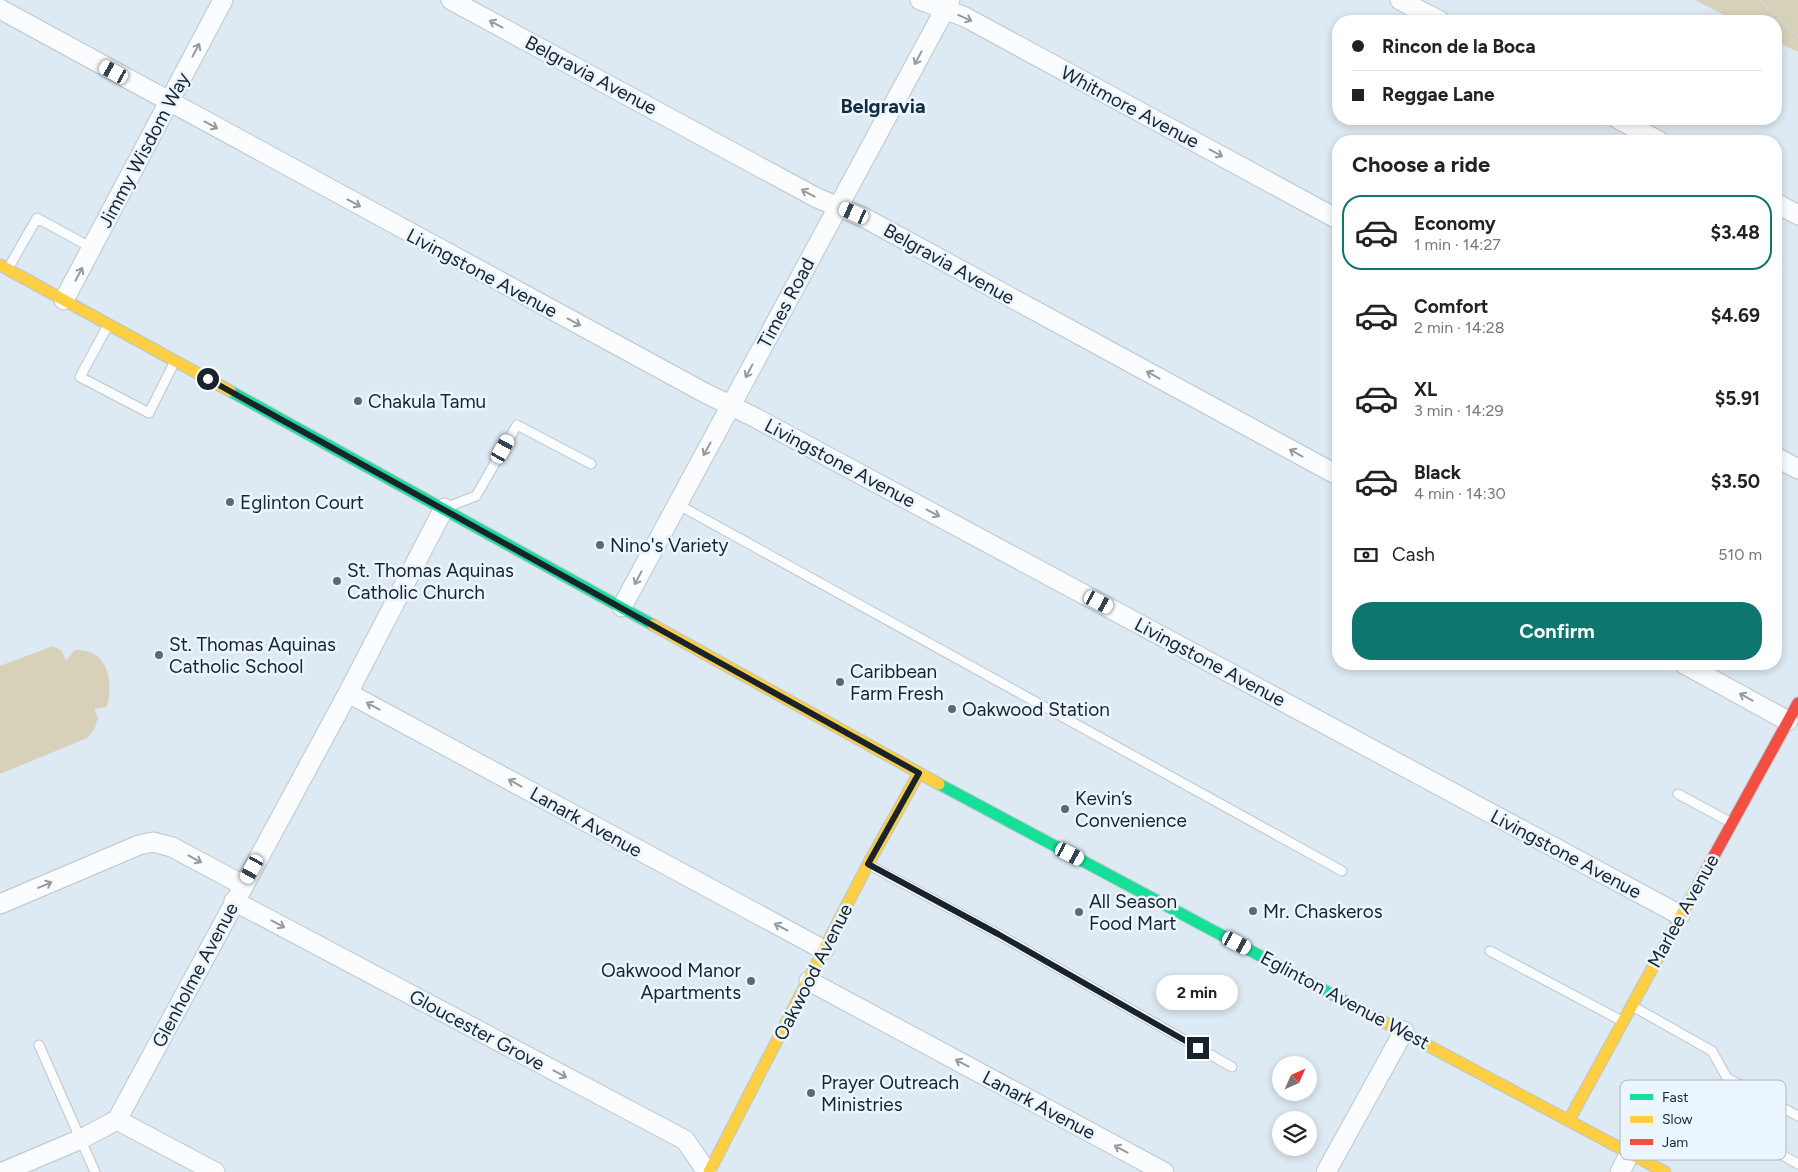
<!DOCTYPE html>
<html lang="en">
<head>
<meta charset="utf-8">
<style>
  body { margin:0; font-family:Figtree,sans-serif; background:#f2f2f2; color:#222; height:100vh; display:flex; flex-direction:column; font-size:19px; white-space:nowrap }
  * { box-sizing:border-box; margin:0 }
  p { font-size:16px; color:#767676 }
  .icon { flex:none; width:28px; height:28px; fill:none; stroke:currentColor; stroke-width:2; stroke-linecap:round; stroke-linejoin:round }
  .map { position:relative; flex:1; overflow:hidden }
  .details { position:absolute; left:1332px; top:135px; width:450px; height:535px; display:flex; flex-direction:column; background:#fff; border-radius:20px; box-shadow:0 2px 8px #0003 }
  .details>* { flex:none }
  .guide { position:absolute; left:1332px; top:15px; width:450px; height:110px; border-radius:20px; box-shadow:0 2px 8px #0003; display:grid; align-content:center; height:110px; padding:0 20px; background:#fff }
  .needle { width:32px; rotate:45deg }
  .tools { position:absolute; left:1272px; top:1056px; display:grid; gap:10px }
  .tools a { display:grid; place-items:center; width:45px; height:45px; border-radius:50%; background:#fff; box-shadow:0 2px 8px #0003; font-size:25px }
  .end { position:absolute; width:22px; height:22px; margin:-11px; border:6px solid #19232c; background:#fff; box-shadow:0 0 0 2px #fff }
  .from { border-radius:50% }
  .bubble { position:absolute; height:35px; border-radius:18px; background:#fff; box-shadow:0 2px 8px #0003; font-size:16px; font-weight:700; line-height:35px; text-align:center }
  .car { position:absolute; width:15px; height:30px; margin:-15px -8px; border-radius:6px; box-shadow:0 0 4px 1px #0007; background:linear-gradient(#fff 24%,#345 0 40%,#fff 0 76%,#345 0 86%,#fff 0) }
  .guide b { display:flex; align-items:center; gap:18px; height:48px; font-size:19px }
  .guide b+b { border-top:1px solid #e0e0e0 }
  .guide i { width:12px; height:12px; background:#222 }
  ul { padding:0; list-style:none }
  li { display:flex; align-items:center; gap:15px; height:75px; margin:0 10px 8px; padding:0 10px; border:2px solid transparent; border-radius:20px }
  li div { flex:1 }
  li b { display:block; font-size:19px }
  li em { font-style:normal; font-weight:700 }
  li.current { border-color:#0f766e }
  li>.icon { width:45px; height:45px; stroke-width:1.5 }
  h2 { padding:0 20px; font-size:22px; line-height:60px }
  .pay { display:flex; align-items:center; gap:12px; height:55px; padding:0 20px; font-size:19px }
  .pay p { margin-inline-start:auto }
  .action { display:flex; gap:10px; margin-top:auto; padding:10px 20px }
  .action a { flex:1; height:58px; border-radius:20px; background:#0f766e; color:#fff; font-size:20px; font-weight:700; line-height:58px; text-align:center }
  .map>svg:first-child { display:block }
  .green { fill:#d8d1ba }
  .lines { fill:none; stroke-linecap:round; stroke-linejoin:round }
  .lane-casing { stroke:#bbc6ce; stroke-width:11 }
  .street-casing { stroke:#bbc6ce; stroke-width:21 }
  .fast-casing { stroke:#bbc6ce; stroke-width:13 }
  .slow-casing { stroke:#bbc6ce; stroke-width:13 }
  .jam-casing { stroke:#bbc6ce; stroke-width:13 }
  .path { stroke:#d3d7da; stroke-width:3; stroke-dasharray:2.5 2.5; stroke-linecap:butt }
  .lane { stroke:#fafcfd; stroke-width:9 }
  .street { stroke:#fafcfd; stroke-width:19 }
  .fast { stroke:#16e098; stroke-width:11 }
  .slow { stroke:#ffcf43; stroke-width:11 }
  .jam { stroke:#f24e42; stroke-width:11 }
  .oneway { stroke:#959a9f }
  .route { stroke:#19232c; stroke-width:6 }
  .poi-dot { fill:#5e6872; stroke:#eaf5ff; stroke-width:2 }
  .labels { text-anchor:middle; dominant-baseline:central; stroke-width:5; stroke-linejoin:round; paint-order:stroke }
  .street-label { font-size:19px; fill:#19232c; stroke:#eaf5ff }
  .poi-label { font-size:19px; fill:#19232c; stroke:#eaf5ff; text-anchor:start }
  .neighbourhood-label { font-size:20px; font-weight:bold; fill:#152c3e; stroke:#eaf5ff }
  .key { fill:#eaf5ff; stroke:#abb6c0; stroke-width:1 }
  .key-label { font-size:14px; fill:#19232c }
</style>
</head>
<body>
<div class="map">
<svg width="1798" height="1172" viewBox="0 0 1798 1172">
  <rect width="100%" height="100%" fill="#dde9f3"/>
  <path class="green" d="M 1695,0 L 1798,0 L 1798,52 L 1776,41 L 1776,21 L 1736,21 Z
    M 53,646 L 62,651 L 66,661 L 75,650 C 108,649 114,680 107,707 L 94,709 L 98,718 L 94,730 L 87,738 L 0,774 L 0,666 Z"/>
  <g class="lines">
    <defs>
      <path id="lane" d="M 9,267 L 37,218 L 92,248
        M 107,327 L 80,377 L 149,413 L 174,363
        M 677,504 L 1342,871
        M 450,506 L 476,496 L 517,425 L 591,464
        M 1678,794 L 1730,822
        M 871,866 L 998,934 L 1232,1067
        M 1490,951 L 1622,1021
        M 1634,1007 L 1712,1051 L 1727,1078 L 1798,1116
        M 39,1045 L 95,1172
        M 1716,1117 L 1798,1164"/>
      <path id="street" d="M 451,0 L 817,198 L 863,217 L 1339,476
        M 920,0 L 965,17 L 1339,220
        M 1400,0 L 1440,21
        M 0,9 L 705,393 L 754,417 L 1680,915
        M 1618,119 L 1659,141
        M 1776,203 L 1798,215
        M 64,300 L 223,0
        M 1776,457 L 1798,469
        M 622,607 L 950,0
        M 1684,664 L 1788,721
        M 348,693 L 824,950
        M 234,901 L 685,1140 L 707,1172
        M 0,904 L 139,845 L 153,842 L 172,847 L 243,885
        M 809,981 L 1164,1172
        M 117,1120 L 215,1172
        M 3,1172 L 81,1139 L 117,1120 L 348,693 L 444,508
        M 1326,1172 L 1404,1031
        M 1620,1172 L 1630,1153"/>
      <path id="fast" d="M 230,391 L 653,625
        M 939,784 L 1352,1005"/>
      <path id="slow" d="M 0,265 L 230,391
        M 653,625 L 939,784
        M 1352,1005 L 1665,1172
        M 1569,1120 L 1704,874
        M 709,1172 L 868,864 L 919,773"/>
      <path id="jam" d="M 1704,874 L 1798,703"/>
    </defs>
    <use href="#lane" class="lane-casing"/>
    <use href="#street" class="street-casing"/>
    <use href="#fast" class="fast-casing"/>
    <use href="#slow" class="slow-casing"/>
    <use href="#jam" class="jam-casing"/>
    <path class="path" d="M 1760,0 L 1798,38"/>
    <use href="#lane" class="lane"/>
    <use href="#street" class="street"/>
    <use href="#fast" class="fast"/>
    <use href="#slow" class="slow"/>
    <use href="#jam" class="jam"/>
  </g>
  <defs><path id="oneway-shaft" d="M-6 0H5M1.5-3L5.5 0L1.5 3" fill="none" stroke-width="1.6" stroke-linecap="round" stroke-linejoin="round" transform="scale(1.25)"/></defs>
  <g class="oneway">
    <use href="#oneway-shaft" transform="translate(965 18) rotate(24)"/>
    <use href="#oneway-shaft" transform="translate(496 24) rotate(-152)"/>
    <use href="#oneway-shaft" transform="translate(196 50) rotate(-62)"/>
    <use href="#oneway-shaft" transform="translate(918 58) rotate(118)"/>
    <use href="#oneway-shaft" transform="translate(211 125) rotate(28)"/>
    <use href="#oneway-shaft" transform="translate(1216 153) rotate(28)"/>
    <use href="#oneway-shaft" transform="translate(808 193) rotate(-152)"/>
    <use href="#oneway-shaft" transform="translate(354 203) rotate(28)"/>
    <use href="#oneway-shaft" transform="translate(79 274) rotate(-62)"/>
    <use href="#oneway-shaft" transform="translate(574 322) rotate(28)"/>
    <use href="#oneway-shaft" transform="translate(749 371) rotate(118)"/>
    <use href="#oneway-shaft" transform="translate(1153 375) rotate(-151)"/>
    <use href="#oneway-shaft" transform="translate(707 449) rotate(119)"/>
    <use href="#oneway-shaft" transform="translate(1296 453) rotate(-151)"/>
    <use href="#oneway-shaft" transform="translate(933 513) rotate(28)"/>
    <use href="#oneway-shaft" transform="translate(638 578) rotate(118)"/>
    <use href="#oneway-shaft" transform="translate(1746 697) rotate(-151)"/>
    <use href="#oneway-shaft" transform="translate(373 706) rotate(-152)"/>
    <use href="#oneway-shaft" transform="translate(515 783) rotate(-151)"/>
    <use href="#oneway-shaft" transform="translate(195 859) rotate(29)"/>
    <use href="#oneway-shaft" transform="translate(45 885) rotate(-23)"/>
    <use href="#oneway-shaft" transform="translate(278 924) rotate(28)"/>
    <use href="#oneway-shaft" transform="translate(781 927) rotate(-152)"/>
    <use href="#oneway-shaft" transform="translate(962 1063) rotate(-152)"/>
    <use href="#oneway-shaft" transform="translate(560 1074) rotate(28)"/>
    <use href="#oneway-shaft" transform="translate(1121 1149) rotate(-152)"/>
  </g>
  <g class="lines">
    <path class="route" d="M 208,379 L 919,773 L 868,864 L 998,934 L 1198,1048"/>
  </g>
  <g class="poi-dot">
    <circle cx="358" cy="401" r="5"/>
    <circle cx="230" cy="502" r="5"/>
    <circle cx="600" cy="545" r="5"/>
    <circle cx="337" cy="581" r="5"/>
    <circle cx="159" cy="655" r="5"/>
    <circle cx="840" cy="682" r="5"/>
    <circle cx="952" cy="709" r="5"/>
    <circle cx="1065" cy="809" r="5"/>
    <circle cx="1253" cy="911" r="5"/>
    <circle cx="1079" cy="912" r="5"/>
    <circle cx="751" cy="981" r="5"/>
    <circle cx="811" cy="1093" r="5"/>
  </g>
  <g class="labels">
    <g class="street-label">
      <text transform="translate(591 75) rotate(28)">Belgravia Avenue</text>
      <text transform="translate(1130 107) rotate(28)">Whitmore Avenue</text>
      <text transform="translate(144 150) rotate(-62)">Jimmy Wisdom Way</text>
      <text transform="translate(949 264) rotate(29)">Belgravia Avenue</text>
      <text transform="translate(482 273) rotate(28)">Livingstone Avenue</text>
      <text transform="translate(786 303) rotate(-62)">Times Road</text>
      <text transform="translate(840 463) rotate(28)">Livingstone Avenue</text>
      <text transform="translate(1210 662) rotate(28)">Livingstone Avenue</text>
      <text transform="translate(586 822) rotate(29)">Lanark Avenue</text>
      <text transform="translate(1566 854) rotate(28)">Livingstone Avenue</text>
      <text transform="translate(1683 911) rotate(-61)">Marlee Avenue</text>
      <text transform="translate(813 972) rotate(-63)">Oakwood Avenue</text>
      <text transform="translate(195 975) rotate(-62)">Glenholme Avenue</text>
      <text transform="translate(1345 1000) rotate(28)">Eglinton Avenue West</text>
      <text transform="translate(477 1030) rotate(28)">Gloucester Grove</text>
      <text transform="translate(1039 1105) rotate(28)">Lanark Avenue</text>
    </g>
    <g class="poi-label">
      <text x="368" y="401">Chakula Tamu</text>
      <text x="240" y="502">Eglinton Court</text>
      <text x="610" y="545">Nino's Variety</text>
      <text x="347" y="570">St. Thomas Aquinas<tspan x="347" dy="22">Catholic Church</tspan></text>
      <text x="169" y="644">St. Thomas Aquinas<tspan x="169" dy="22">Catholic School</tspan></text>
      <text x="850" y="671">Caribbean<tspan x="850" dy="22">Farm Fresh</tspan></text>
      <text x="962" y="709">Oakwood Station</text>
      <text x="1075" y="798">Kevin’s<tspan x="1075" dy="22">Convenience</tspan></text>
      <text x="1089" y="901">All Season<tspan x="1089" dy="22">Food Mart</tspan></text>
      <text x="1263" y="911">Mr. Chaskeros</text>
      <text x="741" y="970" text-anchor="end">Oakwood Manor<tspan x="741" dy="22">Apartments</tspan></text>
      <text x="821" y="1082">Prayer Outreach<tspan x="821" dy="22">Ministries</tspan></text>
    </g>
    <g class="neighbourhood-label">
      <text x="883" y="106">Belgravia</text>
    </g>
  </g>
  <rect x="1620" y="1080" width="166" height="80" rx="8" class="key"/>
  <rect x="1630" y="1094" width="23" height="6" fill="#16e098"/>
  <rect x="1630" y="1116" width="23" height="7" fill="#ffcf43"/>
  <rect x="1630" y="1139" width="23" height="6" fill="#f24e42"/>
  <g class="key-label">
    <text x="1662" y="1102">Fast</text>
    <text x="1662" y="1124">Slow</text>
    <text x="1662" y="1147">Jam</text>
  </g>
</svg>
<div class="tools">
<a><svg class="needle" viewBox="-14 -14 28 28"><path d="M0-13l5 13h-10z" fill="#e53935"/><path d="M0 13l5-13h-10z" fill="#767676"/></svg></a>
<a><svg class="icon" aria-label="layers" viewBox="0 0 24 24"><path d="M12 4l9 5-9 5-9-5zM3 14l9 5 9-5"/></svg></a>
</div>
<i class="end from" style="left:208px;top:379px"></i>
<i class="end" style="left:1198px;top:1048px"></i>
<div class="bubble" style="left:1156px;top:975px;width:82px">2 min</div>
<i class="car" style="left:114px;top:72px;rotate:299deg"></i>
<i class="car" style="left:854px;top:213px;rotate:294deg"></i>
<i class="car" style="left:503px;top:449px;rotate:29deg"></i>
<i class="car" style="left:1099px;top:602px;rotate:118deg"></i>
<i class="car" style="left:1070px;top:854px;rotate:118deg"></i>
<i class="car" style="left:252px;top:869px;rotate:209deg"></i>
<i class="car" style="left:1237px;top:943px;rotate:118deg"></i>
<div class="guide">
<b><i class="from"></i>Rincon de la Boca</b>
<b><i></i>Reggae Lane</b>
</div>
<section class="details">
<h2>Choose a ride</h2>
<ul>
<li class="current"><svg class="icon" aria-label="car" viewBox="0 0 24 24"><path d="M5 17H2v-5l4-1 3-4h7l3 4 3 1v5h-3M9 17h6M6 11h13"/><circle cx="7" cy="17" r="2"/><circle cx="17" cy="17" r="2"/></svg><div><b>Economy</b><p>1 min · 14:27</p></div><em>$3.48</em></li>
<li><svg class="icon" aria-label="car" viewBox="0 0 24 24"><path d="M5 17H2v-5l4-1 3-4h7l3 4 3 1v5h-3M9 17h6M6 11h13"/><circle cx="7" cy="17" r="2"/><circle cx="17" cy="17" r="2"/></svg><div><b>Comfort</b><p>2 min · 14:28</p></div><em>$4.69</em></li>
<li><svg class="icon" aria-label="car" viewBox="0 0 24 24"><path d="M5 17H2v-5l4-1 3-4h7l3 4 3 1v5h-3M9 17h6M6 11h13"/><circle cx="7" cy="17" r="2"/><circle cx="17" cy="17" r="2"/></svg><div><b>XL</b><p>3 min · 14:29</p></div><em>$5.91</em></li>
<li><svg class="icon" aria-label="car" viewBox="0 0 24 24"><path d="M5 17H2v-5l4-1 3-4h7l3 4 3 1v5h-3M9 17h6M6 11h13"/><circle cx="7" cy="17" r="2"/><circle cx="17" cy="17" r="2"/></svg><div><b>Black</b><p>4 min · 14:30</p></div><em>$3.50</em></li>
</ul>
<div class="pay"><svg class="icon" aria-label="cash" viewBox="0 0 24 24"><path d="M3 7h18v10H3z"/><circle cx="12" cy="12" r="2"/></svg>Cash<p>510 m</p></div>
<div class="action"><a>Confirm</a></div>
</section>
</div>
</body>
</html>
